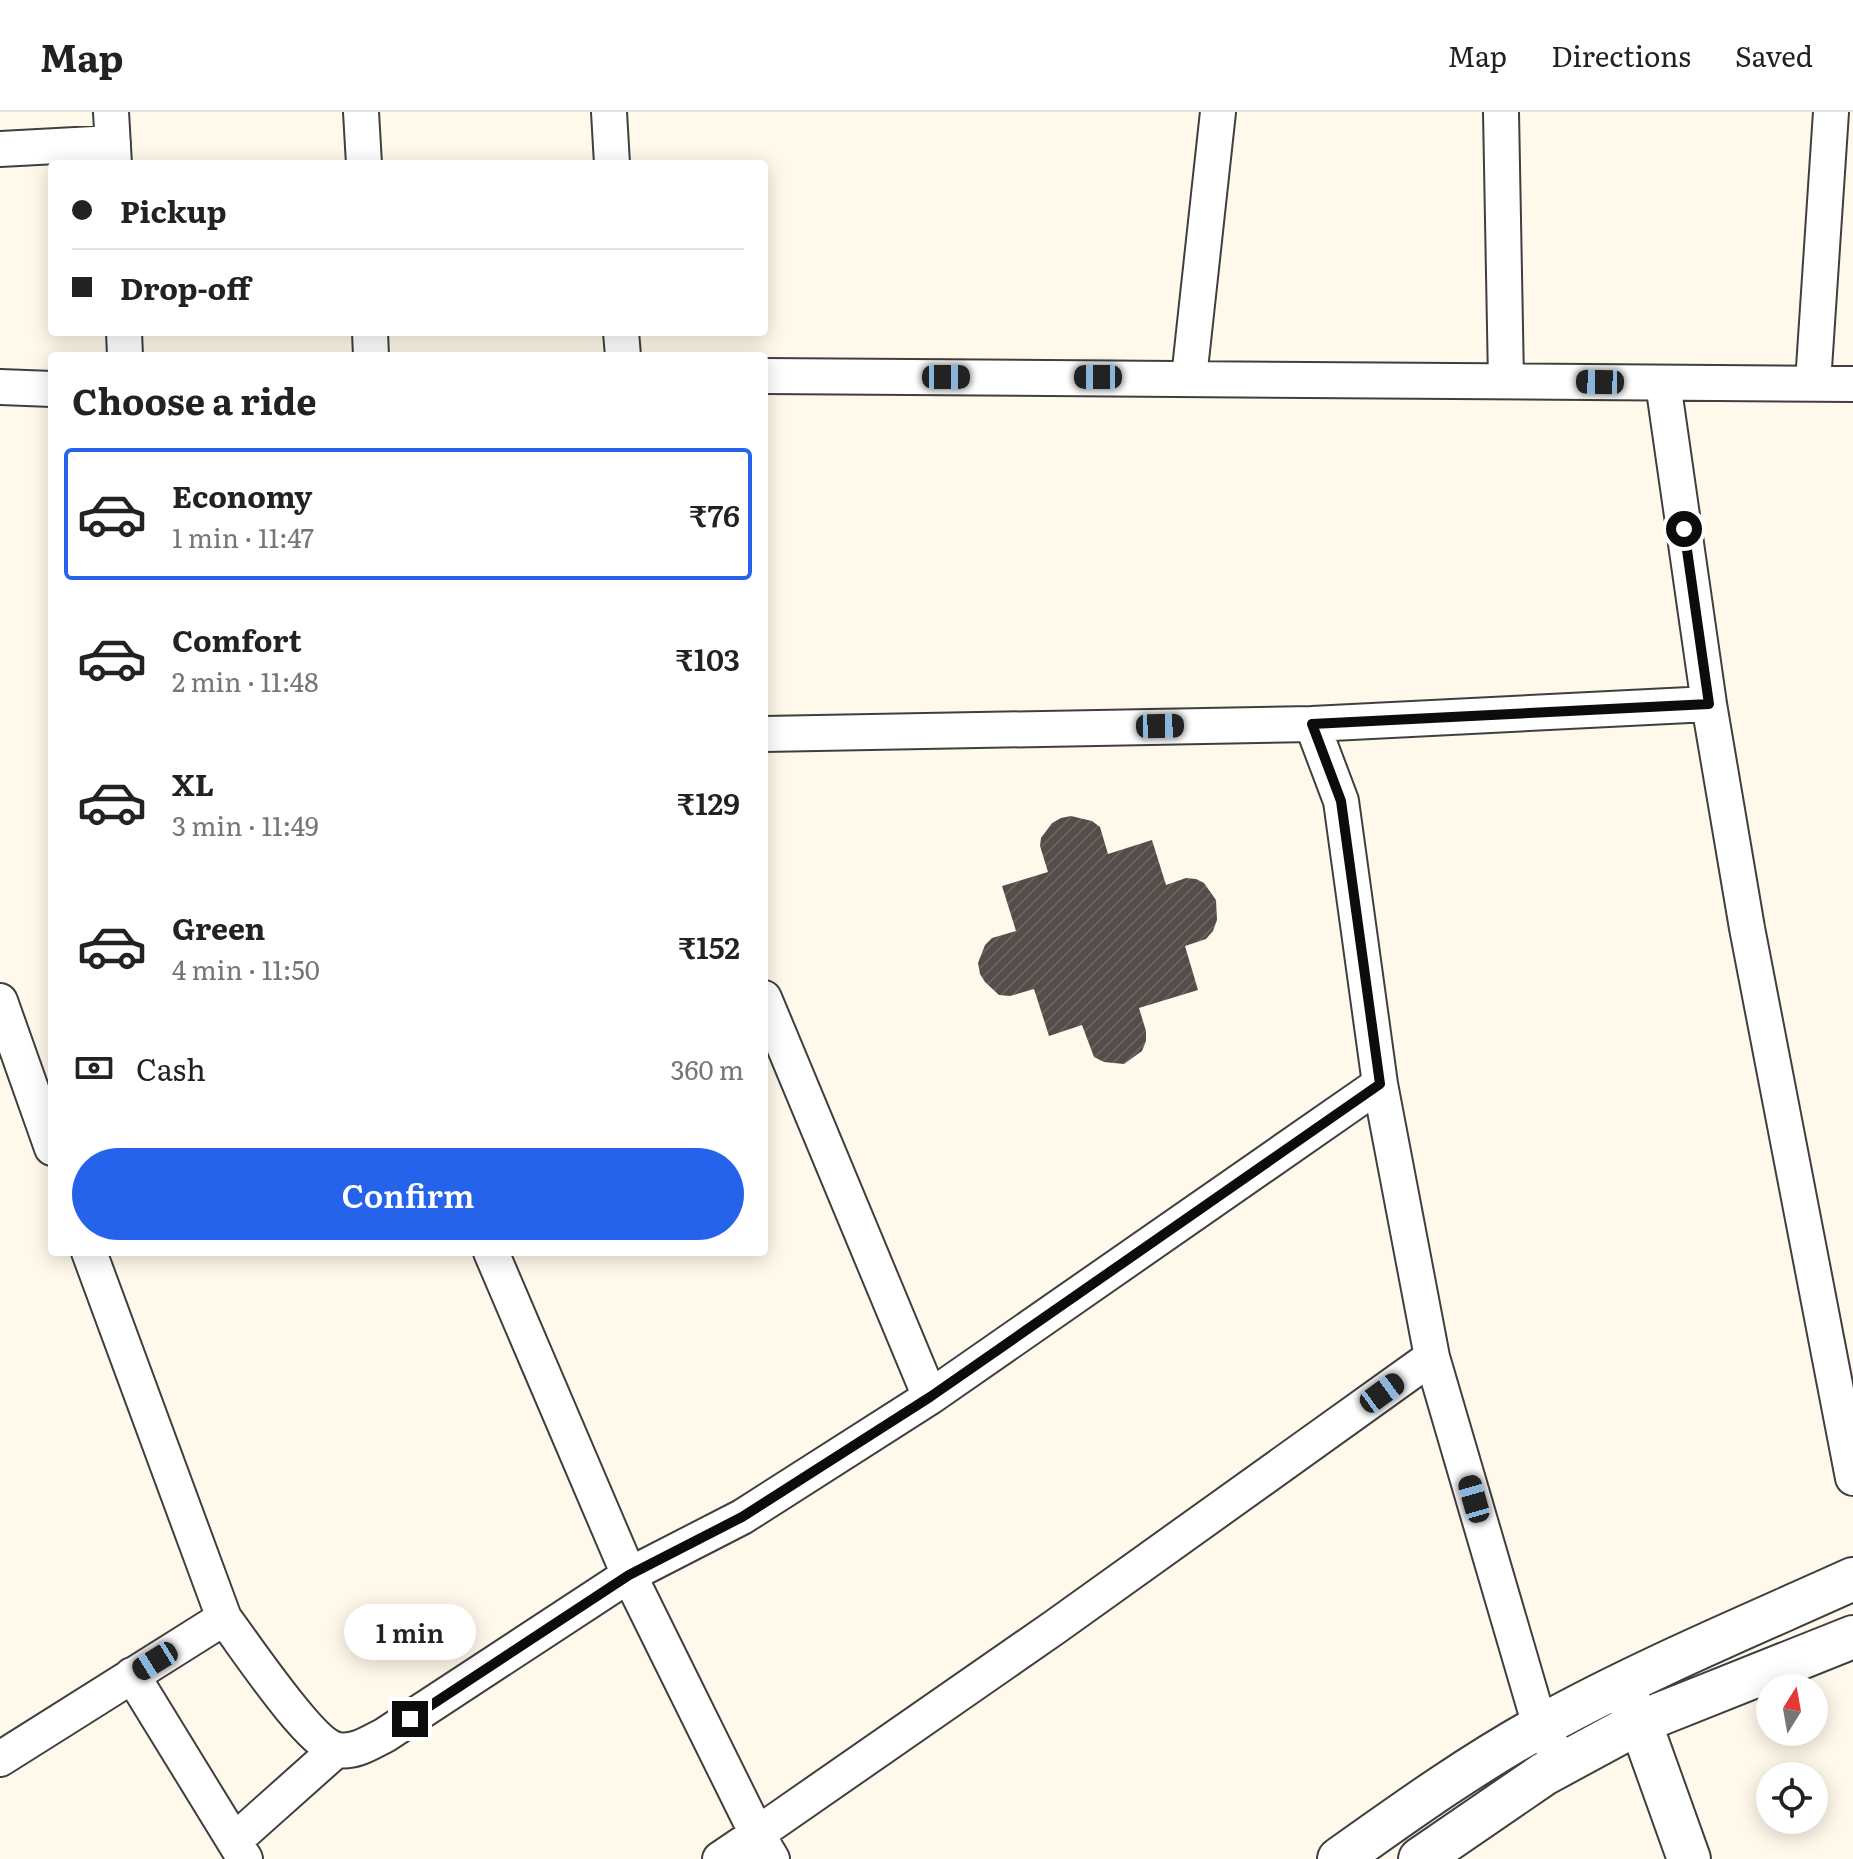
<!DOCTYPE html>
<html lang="en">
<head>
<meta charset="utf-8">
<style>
  body { margin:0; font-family:Literata,serif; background:#f2f2f2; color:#222; height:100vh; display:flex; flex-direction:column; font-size:30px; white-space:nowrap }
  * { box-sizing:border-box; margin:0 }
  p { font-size:26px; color:#767676 }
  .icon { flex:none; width:44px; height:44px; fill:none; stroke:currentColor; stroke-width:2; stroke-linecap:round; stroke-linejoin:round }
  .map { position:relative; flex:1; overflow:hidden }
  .details { position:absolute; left:48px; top:240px; width:720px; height:904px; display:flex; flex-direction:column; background:#fff; border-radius:8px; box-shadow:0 4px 20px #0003 }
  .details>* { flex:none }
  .top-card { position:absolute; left:48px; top:48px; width:720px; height:176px; border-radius:8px; box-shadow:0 4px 20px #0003; display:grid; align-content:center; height:176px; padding:0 24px; background:#fff }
  .needle { width:52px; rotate:11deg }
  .buttons { position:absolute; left:1756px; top:1562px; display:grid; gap:16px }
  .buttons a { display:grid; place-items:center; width:72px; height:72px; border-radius:50%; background:#fff; box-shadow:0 4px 20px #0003; font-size:40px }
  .end { position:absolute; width:36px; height:36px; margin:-18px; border:10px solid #0c0c0c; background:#fff; box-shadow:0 0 0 4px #fff }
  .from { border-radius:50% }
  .bubble { position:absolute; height:56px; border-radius:28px; background:#fff; box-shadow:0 4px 20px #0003; font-size:26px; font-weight:600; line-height:56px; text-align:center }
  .car { position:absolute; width:24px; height:48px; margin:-24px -12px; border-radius:10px; box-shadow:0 0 6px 2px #0007; background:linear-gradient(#222 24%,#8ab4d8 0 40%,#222 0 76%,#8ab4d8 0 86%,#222 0) }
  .top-card b { display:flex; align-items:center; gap:28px; height:76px; font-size:30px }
  .top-card b+b { border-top:2px solid #e0e0e0 }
  .top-card i { width:20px; height:20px; background:#222 }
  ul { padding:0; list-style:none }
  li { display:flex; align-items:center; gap:24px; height:132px; margin:0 16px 12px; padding:0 8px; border:4px solid transparent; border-radius:8px }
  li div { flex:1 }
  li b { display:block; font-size:30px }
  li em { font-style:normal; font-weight:600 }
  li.on { border-color:#2563eb }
  li>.icon { width:72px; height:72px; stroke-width:1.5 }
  h2 { padding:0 24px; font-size:36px; line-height:96px }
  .pay { display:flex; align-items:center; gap:20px; height:88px; padding:0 24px; font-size:30px }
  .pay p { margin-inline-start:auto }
  .action { display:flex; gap:16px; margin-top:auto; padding:16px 24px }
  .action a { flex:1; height:92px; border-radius:48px; background:#2563eb; color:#fff; font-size:32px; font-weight:600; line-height:92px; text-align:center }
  header { display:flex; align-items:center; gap:48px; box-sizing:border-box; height:112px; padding:0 40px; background:#fff; border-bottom:2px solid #e0e0e0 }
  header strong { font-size:38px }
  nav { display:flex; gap:44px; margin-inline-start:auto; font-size:28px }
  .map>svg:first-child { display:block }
  .building { fill:url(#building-hatch) }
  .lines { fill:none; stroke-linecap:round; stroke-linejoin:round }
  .minor-casing { stroke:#3f3f3f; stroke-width:38 }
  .tertiary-casing { stroke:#3f3f3f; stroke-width:46 }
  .minor { stroke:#fff; stroke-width:34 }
  .tertiary { stroke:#fff; stroke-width:42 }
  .route { stroke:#0c0c0c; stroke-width:10 }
</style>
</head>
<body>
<header>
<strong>Map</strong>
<nav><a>Map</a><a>Directions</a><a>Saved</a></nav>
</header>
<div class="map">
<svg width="1853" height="1747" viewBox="0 0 1853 1747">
  <defs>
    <pattern id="building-hatch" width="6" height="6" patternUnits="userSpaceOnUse" patternTransform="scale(2)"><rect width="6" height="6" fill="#544c49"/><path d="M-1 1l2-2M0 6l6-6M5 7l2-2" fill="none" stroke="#68615f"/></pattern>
  </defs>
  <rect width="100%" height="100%" fill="#fff9eb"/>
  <path class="building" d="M 1071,704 L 1092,709 L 1100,715 L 1108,742 L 1152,728 L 1166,773 L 1186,766 L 1196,767 L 1204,771 L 1216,788 L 1217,808 L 1213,819 L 1206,827 L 1185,834 L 1198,878 L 1139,896 L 1146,919 L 1146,929 L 1142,939 L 1124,952 L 1104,950 L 1094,945 L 1082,913 L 1049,924 L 1034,877 L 1010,884 L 999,883 L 985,870 L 980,862 L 978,851 L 985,833 L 992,826 L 1016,819 L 1002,774 L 1048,760 L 1040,734 L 1041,726 L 1052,711 L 1061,706 Z"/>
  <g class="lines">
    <defs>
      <path id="minor" d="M 111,0 L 114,52
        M 361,0 L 364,52
        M 609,0 L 612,52
        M 1501,0 L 1506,269
        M 0,37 L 113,31
        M 124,220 L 125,244
        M 370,220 L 371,244
        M 621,220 L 623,244
        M 764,264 L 1853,272
        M 1189,266 L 1218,0
        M 1663,271 L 1709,592 L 1747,816 L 1853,1366
        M 1813,271 L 1831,0
        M 0,275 L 52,277
        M 1312,612 L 1709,592
        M 764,622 L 1312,612 L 1341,689 L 1380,972 L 930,1285 L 764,886
        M 0,889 L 52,1036
        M 1380,972 L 1432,1245 L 1540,1614 L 1563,1652
        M 224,1506 C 244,1532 310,1633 338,1638 C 355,1641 371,1630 385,1623 L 629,1463 L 491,1140
        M 132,1563 L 245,1747
        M 0,1647 L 224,1506 L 89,1140
        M 234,1729 L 336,1638
        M 720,1747 L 757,1722 L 629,1463 L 742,1405 L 930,1285
        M 772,1747 L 757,1722 L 1055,1515 L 1432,1245"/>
      <path id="tertiary" d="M 1628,1588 L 1640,1610 L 1689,1747
        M 1339,1747 C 1405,1700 1472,1652 1543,1613 C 1643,1558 1749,1514 1853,1467
        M 1420,1747 L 1544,1662 L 1640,1610 L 1853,1525"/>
    </defs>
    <use href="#minor" class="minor-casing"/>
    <use href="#tertiary" class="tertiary-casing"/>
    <use href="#minor" class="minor"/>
    <use href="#tertiary" class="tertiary"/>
  </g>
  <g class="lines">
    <path class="route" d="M 410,1607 L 629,1463 L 742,1405 L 930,1285 L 1380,972 L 1341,689 L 1312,612 L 1709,592 L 1684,417"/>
  </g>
</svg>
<div class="buttons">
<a><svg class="needle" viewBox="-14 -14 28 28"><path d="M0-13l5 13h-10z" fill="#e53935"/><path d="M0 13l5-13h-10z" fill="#767676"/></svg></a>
<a><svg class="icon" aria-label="locate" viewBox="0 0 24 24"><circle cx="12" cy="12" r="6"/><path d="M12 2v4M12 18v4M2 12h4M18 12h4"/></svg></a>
</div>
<i class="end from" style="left:1684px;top:417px"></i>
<i class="end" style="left:410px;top:1607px"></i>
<div class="bubble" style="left:344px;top:1492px;width:132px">1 min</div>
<i class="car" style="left:946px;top:265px;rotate:90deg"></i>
<i class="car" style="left:1098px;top:265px;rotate:270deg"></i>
<i class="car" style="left:1600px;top:270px;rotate:271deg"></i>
<i class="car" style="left:1160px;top:614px;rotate:89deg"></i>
<i class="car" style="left:1382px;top:1281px;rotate:54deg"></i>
<i class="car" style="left:1474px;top:1387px;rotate:344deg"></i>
<i class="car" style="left:155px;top:1549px;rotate:238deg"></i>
<div class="top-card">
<b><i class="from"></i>Pickup</b>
<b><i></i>Drop-off</b>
</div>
<section class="details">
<h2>Choose a ride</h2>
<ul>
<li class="on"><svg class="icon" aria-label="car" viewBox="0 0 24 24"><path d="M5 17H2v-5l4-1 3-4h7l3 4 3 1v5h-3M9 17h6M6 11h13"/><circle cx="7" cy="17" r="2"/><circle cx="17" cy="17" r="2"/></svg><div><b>Economy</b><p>1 min · 11:47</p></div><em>₹76</em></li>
<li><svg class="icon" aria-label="car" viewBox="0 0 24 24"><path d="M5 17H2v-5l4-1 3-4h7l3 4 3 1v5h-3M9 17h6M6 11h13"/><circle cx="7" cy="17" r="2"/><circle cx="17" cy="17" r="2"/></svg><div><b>Comfort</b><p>2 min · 11:48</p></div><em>₹103</em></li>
<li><svg class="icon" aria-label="car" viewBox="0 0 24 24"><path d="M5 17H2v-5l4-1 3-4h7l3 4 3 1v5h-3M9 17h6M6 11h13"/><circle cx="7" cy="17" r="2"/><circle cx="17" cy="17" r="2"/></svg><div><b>XL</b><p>3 min · 11:49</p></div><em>₹129</em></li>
<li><svg class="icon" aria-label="car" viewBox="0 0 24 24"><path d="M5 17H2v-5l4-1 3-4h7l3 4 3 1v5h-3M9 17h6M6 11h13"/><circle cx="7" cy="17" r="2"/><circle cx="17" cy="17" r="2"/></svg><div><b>Green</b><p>4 min · 11:50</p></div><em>₹152</em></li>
</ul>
<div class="pay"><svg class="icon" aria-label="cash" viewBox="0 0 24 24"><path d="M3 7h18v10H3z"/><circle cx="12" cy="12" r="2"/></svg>Cash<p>360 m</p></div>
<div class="action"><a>Confirm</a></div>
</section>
</div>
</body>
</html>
